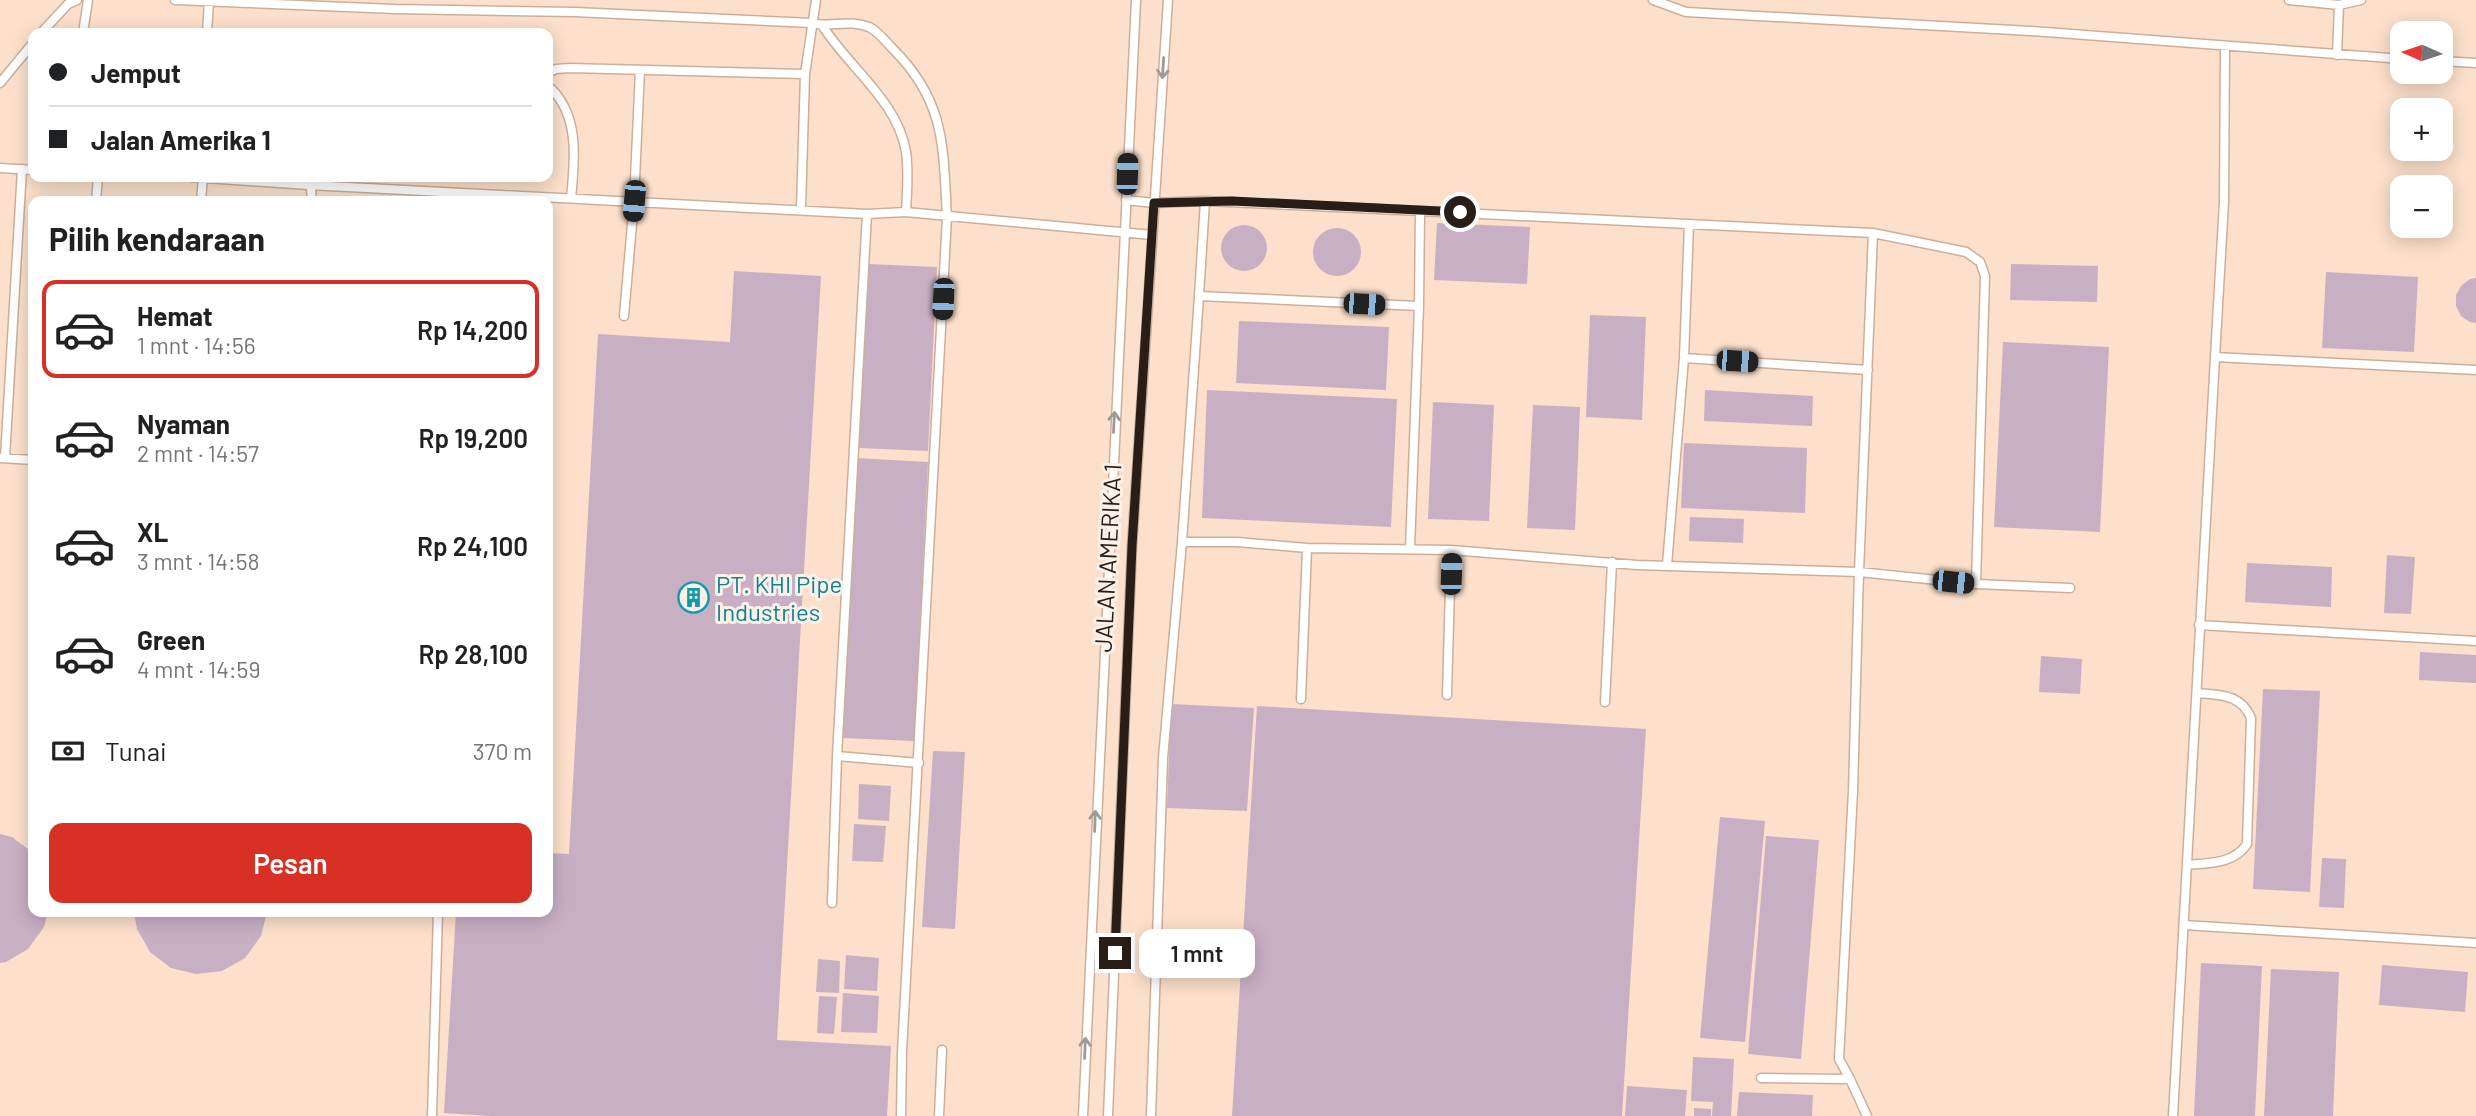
<!DOCTYPE html>
<html lang="id">
<head>
<meta charset="utf-8">
<style>
  body { margin:0; font-family:Barlow,sans-serif; background:#f2f2f2; color:#202124; height:100vh; display:flex; flex-direction:column; font-size:26px; white-space:nowrap }
  * { box-sizing:border-box; margin:0 }
  p { font-size:23px; color:#757577 }
  .icon { flex:none; width:38px; height:38px; fill:none; stroke:currentColor; stroke-width:2; stroke-linecap:round; stroke-linejoin:round }
  .map { position:relative; flex:1; overflow:hidden }
  .side { position:absolute; left:28px; top:196px; width:525px; height:721px; display:flex; flex-direction:column; background:#fff; border-radius:14px; box-shadow:0 4px 18px #0003 }
  .side>* { flex:none }
  .top-card { position:absolute; left:28px; top:28px; width:525px; height:154px; border-radius:14px; box-shadow:0 4px 18px #0003; display:grid; align-content:center; height:154px; padding:0 21px; background:#fff }
  .needle { width:46px; rotate:273deg }
  .tools { position:absolute; left:2390px; top:21px; display:grid; gap:14px }
  .tools a { display:grid; place-items:center; width:63px; height:63px; border-radius:14px; background:#fff; box-shadow:0 4px 18px #0003; font-size:35px }
  .end { position:absolute; width:32px; height:32px; margin:-16px; border:9px solid #281e17; background:#fff; box-shadow:0 0 0 4px #fff }
  .from { border-radius:50% }
  .bubble { position:absolute; height:49px; border-radius:14px; background:#fff; box-shadow:0 4px 18px #0003; font-size:23px; font-weight:600; line-height:49px; text-align:center }
  .car { position:absolute; width:21px; height:42px; margin:-21px -10px; border-radius:9px; box-shadow:0 0 5px 2px #0007; background:linear-gradient(#222 24%,#8ab4d8 0 40%,#222 0 76%,#8ab4d8 0 86%,#222 0) }
  .top-card b { display:flex; align-items:center; gap:24px; height:66px; font-size:26px }
  .top-card b+b { border-top:2px solid #e0e0e0 }
  .top-card i { width:18px; height:18px; background:#202124 }
  ul { padding:0; list-style:none }
  li { display:flex; align-items:center; gap:21px; height:98px; margin:0 14px 10px; padding:0 7px; border:4px solid transparent; border-radius:14px }
  li div { flex:1 }
  li b { display:block; font-size:26px }
  li em { font-style:normal; font-weight:600 }
  li.active { border-color:#d93025 }
  li>.icon { width:63px; height:63px; stroke-width:1.5 }
  h2 { padding:0 21px; font-size:32px; line-height:84px }
  .pay { display:flex; align-items:center; gap:18px; height:77px; padding:0 21px; font-size:26px }
  .pay p { margin-inline-start:auto }
  .button { display:flex; gap:14px; margin-top:auto; padding:14px 21px }
  .button a { flex:1; height:80px; border-radius:14px; background:#d93025; color:#fff; font-size:28px; font-weight:600; line-height:80px; text-align:center }
  .map>svg:first-child { display:block }
  .building { fill:#c9afc4 }
  .lines { fill:none; stroke-linecap:round; stroke-linejoin:round }
  .service-casing { stroke:#caaf9b; stroke-width:11 }
  .service { stroke:#fff; stroke-width:8 }
  .oneway { stroke:#9e9a97 }
  .route { stroke:#281e17; stroke-width:9 }
  .labels { text-anchor:middle; dominant-baseline:central; stroke-width:6; stroke-linejoin:round; paint-order:stroke }
  .street-label { font-size:24px; fill:#281e17; stroke:#fcf1e8 }
  .culture-label { font-size:24px; fill:#0d838f; stroke:#fcf1e8; text-anchor:start }
</style>
</head>
<body>
<div class="map">
<svg width="2476" height="1116" viewBox="0 0 2476 1116">
  <rect width="100%" height="100%" fill="#fce0cb"/>
  <path class="building" d="M 1437,223 L 1530,227 L 1527,284 L 1434,280 Z
    M1221 248a23 23 0 1 1 46 0a23 23 0 1 1-46 0Z
    M1313 252a24 24 0 1 1 48 0a24 24 0 1 1-48 0Z
    M 868,264 L 937,267 L 928,451 L 859,448 Z
    M 2011,264 L 2098,266 L 2097,302 L 2010,300 Z
    M 734,271 L 821,276 L 777,1040 L 891,1046 L 887,1116 L 490,1116 L 444,1113 L 456,912 L 548,912 L 548,853 L 569,854 L 598,334 L 730,342 Z
    M 2326,272 L 2418,277 L 2414,352 L 2322,348 Z
    M 2476,278 L 2476,323 L 2470,322 L 2461,316 L 2456,306 L 2456,295 L 2461,286 L 2470,279 Z
    M 1590,315 L 1646,317 L 1642,420 L 1586,417 Z
    M 1239,321 L 1389,327 L 1386,390 L 1236,383 Z
    M 2003,342 L 2109,347 L 2100,532 L 1994,527 Z
    M 1207,390 L 1397,399 L 1391,527 L 1202,518 Z
    M 1705,390 L 1813,396 L 1812,426 L 1704,421 Z
    M 1433,402 L 1494,405 L 1489,521 L 1428,519 Z
    M 1533,405 L 1580,407 L 1575,530 L 1527,528 Z
    M 1684,443 L 1807,448 L 1805,513 L 1681,508 Z
    M 856,458 L 928,462 L 914,741 L 842,738 Z
    M 1690,517 L 1744,519 L 1743,543 L 1689,541 Z
    M 2387,555 L 2415,557 L 2411,614 L 2384,613 Z
    M 2247,563 L 2332,567 L 2331,607 L 2245,602 Z
    M 2420,652 L 2476,655 L 2476,683 L 2419,680 Z
    M 2041,656 L 2082,659 L 2080,694 L 2039,692 Z
    M 2263,689 L 2320,691 L 2310,892 L 2253,889 Z
    M 1171,704 L 1254,708 L 1247,811 L 1167,808 Z
    M 1257,706 L 1646,729 L 1622,1116 L 1232,1116 Z
    M 933,751 L 965,752 L 955,929 L 922,927 Z
    M 859,784 L 891,786 L 889,821 L 858,819 Z
    M 1720,817 L 1765,821 L 1745,1042 L 1700,1038 Z
    M 854,824 L 886,826 L 883,862 L 852,861 Z
    M 0,834 L 12,837 L 33,853 L 33,912 L 48,912 L 44,927 L 28,949 L 6,962 L 0,963 Z
    M 1766,836 L 1819,840 L 1801,1059 L 1748,1054 Z
    M 2322,858 L 2346,859 L 2344,908 L 2319,907 Z
    M 134,912 L 267,912 L 261,936 L 245,958 L 222,971 L 196,974 L 171,968 L 150,952 L 137,929 Z
    M 846,955 L 879,958 L 877,991 L 844,989 Z
    M 818,959 L 840,961 L 839,993 L 816,992 Z
    M 2201,963 L 2262,966 L 2255,1116 L 2194,1116 Z
    M 2382,965 L 2468,972 L 2465,1012 L 2379,1005 Z
    M 2271,969 L 2339,972 L 2333,1116 L 2264,1116 Z
    M 843,993 L 879,996 L 877,1033 L 841,1032 Z
    M 819,996 L 837,997 L 834,1034 L 817,1033 Z
    M 1693,1057 L 1734,1059 L 1731,1116 L 1712,1116 L 1713,1102 L 1691,1101 Z
    M 1627,1086 L 1687,1090 L 1685,1116 L 1625,1116 Z
    M 1739,1092 L 1813,1095 L 1812,1116 L 1737,1116 Z
    M 1694,1108 L 1711,1109 L 1711,1116 L 1694,1116 Z"/>
  <g class="lines">
    <defs>
      <path id="service" d="M 175,0 L 395,9 L 575,12 L 812,23 C 831,28 848,19 869,27 C 878,31 886,42 893,49 C 946,102 943,147 947,217 L 902,1052 L 901,1116
        M 1653,0 L 1686,12 L 2031,31 L 2403,59
        M 2289,0 L 2339,5 L 2337,55
        M 2339,5 L 2361,0
        M 822,25 C 848,67 898,101 906,152 C 909,172 907,192 906,212
        M 41,33 L 68,4 L 77,0
        M 83,33 L 88,0
        M 207,33 L 209,0
        M 2225,46 L 2224,202 L 2215,357 L 2476,370
        M 2441,61 L 2476,63
        M 548,73 L 556,69 L 570,68 L 805,74
        M 0,83 L 33,43
        M 548,86 C 580,113 575,160 571,198
        M 0,168 L 33,170
        M 191,177 L 309,185 L 867,214 L 906,212 L 1152,235
        M 310,177 L 312,201
        M 1126,200 L 1154,203 L 1205,201
        M 96,201 L 98,177
        M 201,201 L 203,177
        M 801,209 L 805,74 L 816,0
        M 1419,306 L 1199,296 L 1205,201 L 1420,211
        M 624,316 L 634,201 L 640,70
        M 1684,358 L 1868,370
        M 0,458 L 33,460
        M 5,458 L 22,169
        M 1182,542 L 1199,296
        M 1667,565 L 1684,358 L 1689,224
        M 1976,584 L 2070,588
        M 2199,625 L 2476,641
        M 1447,695 L 1451,550
        M 1301,699 L 1307,548
        M 1605,702 L 1612,562
        M 837,756 L 919,763
        M 2187,865 C 2209,863 2234,864 2247,844 L 2251,718 C 2241,694 2220,695 2197,693
        M 832,903 L 837,756 L 867,214
        M 2184,925 L 2476,943
        M 1761,1078 L 1850,1079 L 1839,1059 L 1853,791 L 1859,572 L 1873,233
        M 1850,1079 L 1867,1116
        M 432,1116 L 438,912
        M 939,1116 L 942,1050
        M 1083,1116 C 1099,744 1117,372 1136,0
        M 1108,1116 L 1132,546 L 1168,0
        M 1151,1116 L 1163,758 L 1182,542 L 1237,542 L 1307,548 L 1451,550 L 1637,565 L 1859,572 L 1976,584 L 1985,276 L 1980,262 L 1966,252 L 1873,233 L 1420,211 L 1419,306 L 1410,549
        M 2173,1116 L 2215,357"/>
    </defs>
    <use href="#service" class="service-casing"/>
    <use href="#service" class="service"/>
  </g>
  <defs><path id="oneway-shaft" d="M-6 0H5M1.5-3L5.5 0L1.5 3" fill="none" stroke-width="1.6" stroke-linecap="round" stroke-linejoin="round" transform="scale(1.75)"/></defs>
  <g class="oneway">
    <use href="#oneway-shaft" transform="translate(1163 68) rotate(94)"/>
    <use href="#oneway-shaft" transform="translate(1114 422) rotate(-87)"/>
    <use href="#oneway-shaft" transform="translate(1095 821) rotate(-88)"/>
    <use href="#oneway-shaft" transform="translate(1085 1048) rotate(-88)"/>
  </g>
  <g class="lines">
    <path class="route" d="M 1115,953 L 1132,546 L 1154,203 L 1232,201 L 1460,212"/>
  </g>
  <defs>
    <symbol id="building-ring" viewBox="-11 -11 22 22"><circle r="9.5" fill="#fcf1e8" stroke="#0f9aa8" stroke-width="1.5"/><path d="M-4-6H4V6H1V3H-1V6H-4ZM-2.5-4.3h1.7v1.8h-1.7ZM.8-4.3h1.7v1.8H.8ZM-2.5-1h1.7V.8h-1.7ZM.8-1h1.7V.8H.8Z" fill="#0f9aa8"/></symbol>
  </defs>
  <g fill-rule="evenodd">
    <use href="#building-ring" x="676" y="580" width="35" height="35"/>
  </g>
  <g class="labels">
    <g class="street-label">
      <text transform="translate(1107 558) rotate(-87)">JALAN AMERIKA 1</text>
    </g>
    <g class="culture-label">
      <text x="716" y="583">PT. KHI Pipe<tspan x="716" dy="28">Industries</tspan></text>
    </g>
  </g>
</svg>
<div class="tools">
<a><svg class="needle" viewBox="-14 -14 28 28"><path d="M0-13l5 13h-10z" fill="#e53935"/><path d="M0 13l5-13h-10z" fill="#757577"/></svg></a>
<a>+</a>
<a>−</a>
</div>
<i class="end from" style="left:1460px;top:212px"></i>
<i class="end" style="left:1115px;top:953px"></i>
<div class="bubble" style="left:1139px;top:929px;width:116px">1 mnt</div>
<i class="car" style="left:1127px;top:174px;rotate:2deg"></i>
<i class="car" style="left:634px;top:201px;rotate:185deg"></i>
<i class="car" style="left:943px;top:299px;rotate:183deg"></i>
<i class="car" style="left:1364px;top:304px;rotate:93deg"></i>
<i class="car" style="left:1737px;top:361px;rotate:94deg"></i>
<i class="car" style="left:1451px;top:574px;rotate:2deg"></i>
<i class="car" style="left:1953px;top:582px;rotate:96deg"></i>
<div class="top-card">
<b><i class="from"></i>Jemput</b>
<b><i></i>Jalan Amerika 1</b>
</div>
<section class="side">
<h2>Pilih kendaraan</h2>
<ul>
<li class="active"><svg class="icon" aria-label="car" viewBox="0 0 24 24"><path d="M5 17H2v-5l4-1 3-4h7l3 4 3 1v5h-3M9 17h6M6 11h13"/><circle cx="7" cy="17" r="2"/><circle cx="17" cy="17" r="2"/></svg><div><b>Hemat</b><p>1 mnt · 14:56</p></div><em>Rp 14,200</em></li>
<li><svg class="icon" aria-label="car" viewBox="0 0 24 24"><path d="M5 17H2v-5l4-1 3-4h7l3 4 3 1v5h-3M9 17h6M6 11h13"/><circle cx="7" cy="17" r="2"/><circle cx="17" cy="17" r="2"/></svg><div><b>Nyaman</b><p>2 mnt · 14:57</p></div><em>Rp 19,200</em></li>
<li><svg class="icon" aria-label="car" viewBox="0 0 24 24"><path d="M5 17H2v-5l4-1 3-4h7l3 4 3 1v5h-3M9 17h6M6 11h13"/><circle cx="7" cy="17" r="2"/><circle cx="17" cy="17" r="2"/></svg><div><b>XL</b><p>3 mnt · 14:58</p></div><em>Rp 24,100</em></li>
<li><svg class="icon" aria-label="car" viewBox="0 0 24 24"><path d="M5 17H2v-5l4-1 3-4h7l3 4 3 1v5h-3M9 17h6M6 11h13"/><circle cx="7" cy="17" r="2"/><circle cx="17" cy="17" r="2"/></svg><div><b>Green</b><p>4 mnt · 14:59</p></div><em>Rp 28,100</em></li>
</ul>
<div class="pay"><svg class="icon" aria-label="cash" viewBox="0 0 24 24"><path d="M3 7h18v10H3z"/><circle cx="12" cy="12" r="2"/></svg>Tunai<p>370 m</p></div>
<div class="button"><a>Pesan</a></div>
</section>
</div>
</body>
</html>
